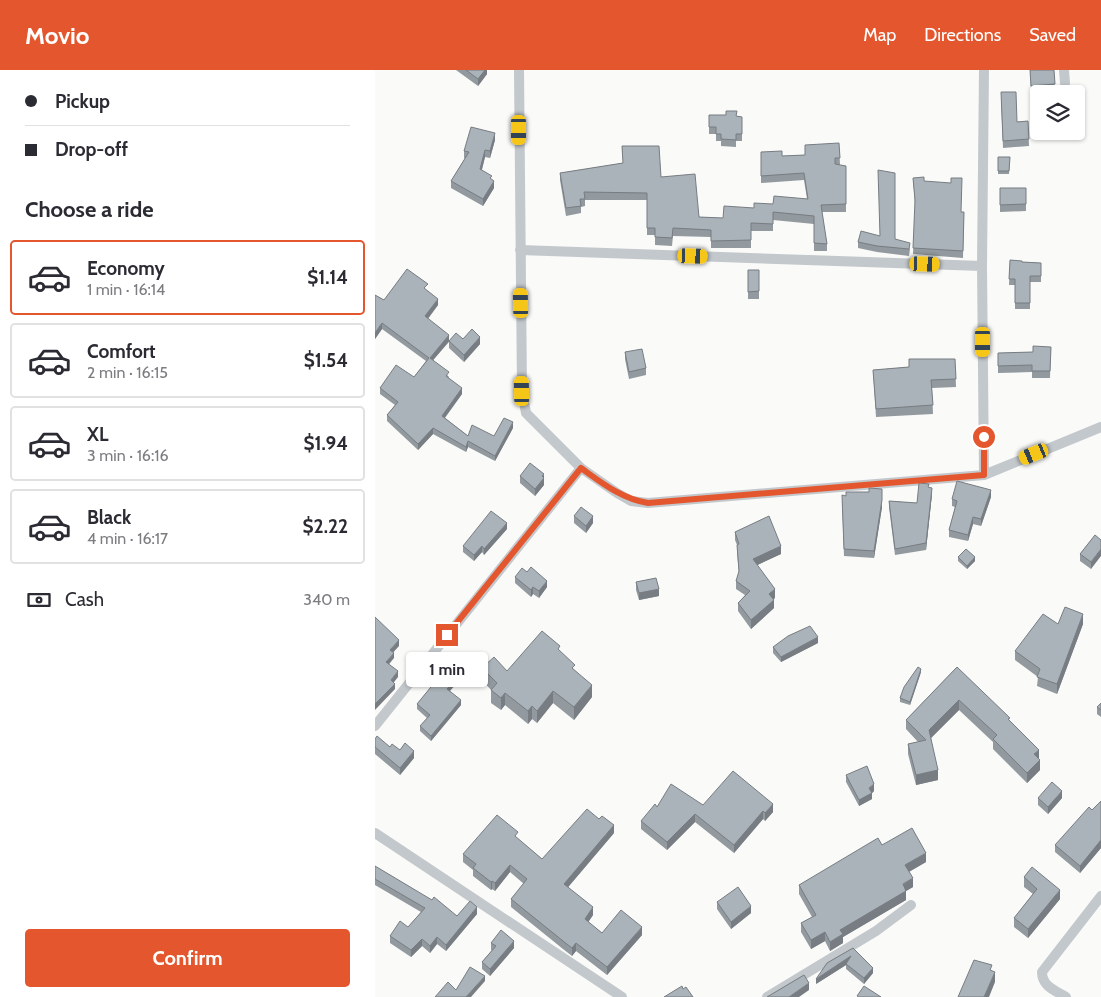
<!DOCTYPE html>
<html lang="en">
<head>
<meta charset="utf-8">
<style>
  body { margin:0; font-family:Cabin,sans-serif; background:#f7f7f7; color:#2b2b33; height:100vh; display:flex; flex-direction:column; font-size:19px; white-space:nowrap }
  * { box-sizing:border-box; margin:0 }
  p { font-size:16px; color:#7c7c81 }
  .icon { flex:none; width:28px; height:28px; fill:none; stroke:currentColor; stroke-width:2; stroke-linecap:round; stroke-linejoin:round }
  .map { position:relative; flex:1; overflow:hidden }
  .drawer { display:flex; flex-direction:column; background:#fff; width:375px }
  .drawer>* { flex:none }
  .top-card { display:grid; align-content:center; height:110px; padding:0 25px; background:#fff }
  .controls { position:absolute; left:655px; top:15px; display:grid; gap:10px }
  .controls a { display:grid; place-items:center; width:55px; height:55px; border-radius:5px; background:#fff; box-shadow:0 1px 4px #0004; font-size:25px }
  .end { position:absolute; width:22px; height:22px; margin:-11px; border:6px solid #e4572e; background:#fff; box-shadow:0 0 0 2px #fff }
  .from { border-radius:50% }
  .bubble { position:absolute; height:35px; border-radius:5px; background:#fff; box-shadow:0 1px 4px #0004; font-size:16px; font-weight:700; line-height:35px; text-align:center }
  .car { position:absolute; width:15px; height:30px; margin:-15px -8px; border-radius:6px; box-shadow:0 0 4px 1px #0007; background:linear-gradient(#f5c518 24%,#345 0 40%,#f5c518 0 76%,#345 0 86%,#f5c518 0) }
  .top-card b { display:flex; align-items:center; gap:18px; height:48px; font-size:19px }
  .top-card b+b { border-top:1px solid #e1e1e2 }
  .top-card i { width:12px; height:12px; background:#2b2b33 }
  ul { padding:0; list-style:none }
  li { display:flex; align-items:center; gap:15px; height:75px; margin:0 10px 8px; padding:0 15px; border:2px solid #e1e1e2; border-radius:5px }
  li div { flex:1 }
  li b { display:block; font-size:19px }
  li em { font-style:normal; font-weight:700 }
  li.current { border-color:#e4572e }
  li>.icon { width:45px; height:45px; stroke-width:1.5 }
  h2 { padding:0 25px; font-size:22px; line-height:60px }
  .pay { display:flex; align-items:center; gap:12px; height:55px; padding:0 25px; font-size:19px }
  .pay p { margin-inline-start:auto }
  .primary-button { display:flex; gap:10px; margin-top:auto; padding:10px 25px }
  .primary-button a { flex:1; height:58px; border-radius:5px; background:#e4572e; color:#fff; font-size:20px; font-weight:700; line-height:58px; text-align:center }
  header { display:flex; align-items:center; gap:30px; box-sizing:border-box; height:70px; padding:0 25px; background:#e4572e; color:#fff }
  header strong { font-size:24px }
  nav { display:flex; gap:28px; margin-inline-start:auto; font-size:18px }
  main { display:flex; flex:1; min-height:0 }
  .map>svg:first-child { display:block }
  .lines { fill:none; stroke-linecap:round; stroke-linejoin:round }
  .street { stroke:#c3c8cc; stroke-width:10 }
  .wall { fill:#929a9f }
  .shaded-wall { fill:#777d82 }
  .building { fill:#aab3b9; stroke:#777d82 }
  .route { stroke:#e4572e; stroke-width:6 }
</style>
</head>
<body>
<header>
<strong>Movio</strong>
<nav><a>Map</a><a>Directions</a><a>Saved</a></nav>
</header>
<main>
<section class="drawer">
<div class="top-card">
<b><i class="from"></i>Pickup</b>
<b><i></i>Drop-off</b>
</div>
<h2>Choose a ride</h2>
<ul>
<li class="current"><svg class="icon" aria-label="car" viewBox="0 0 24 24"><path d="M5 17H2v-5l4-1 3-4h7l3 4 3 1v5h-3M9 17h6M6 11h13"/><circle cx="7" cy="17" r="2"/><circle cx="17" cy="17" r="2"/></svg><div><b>Economy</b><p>1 min · 16:14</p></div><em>$1.14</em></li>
<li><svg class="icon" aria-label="car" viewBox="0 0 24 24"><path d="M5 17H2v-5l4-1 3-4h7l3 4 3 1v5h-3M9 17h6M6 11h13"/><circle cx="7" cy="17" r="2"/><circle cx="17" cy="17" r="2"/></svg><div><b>Comfort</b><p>2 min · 16:15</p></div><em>$1.54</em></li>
<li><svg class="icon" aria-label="car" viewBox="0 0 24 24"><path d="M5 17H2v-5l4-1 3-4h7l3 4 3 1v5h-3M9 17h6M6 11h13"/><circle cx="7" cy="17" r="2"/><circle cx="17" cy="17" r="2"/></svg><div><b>XL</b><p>3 min · 16:16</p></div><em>$1.94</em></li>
<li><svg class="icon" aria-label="car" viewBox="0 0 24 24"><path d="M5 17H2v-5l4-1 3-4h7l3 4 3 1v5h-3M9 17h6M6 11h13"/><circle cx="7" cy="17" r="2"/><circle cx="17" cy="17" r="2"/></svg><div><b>Black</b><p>4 min · 16:17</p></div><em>$2.22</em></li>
</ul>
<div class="pay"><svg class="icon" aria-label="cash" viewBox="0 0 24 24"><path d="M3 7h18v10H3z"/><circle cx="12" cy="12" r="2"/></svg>Cash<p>340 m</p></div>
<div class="primary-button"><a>Confirm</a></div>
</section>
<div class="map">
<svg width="726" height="927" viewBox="0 0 726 927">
  <rect width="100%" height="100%" fill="#fafaf8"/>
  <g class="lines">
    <path class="street" d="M 144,0 L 147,321 L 151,343 L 206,398 L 242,423 L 256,431 L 273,433 L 609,405 L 726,357
      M 689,0 L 690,13
      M 145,180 L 607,196
      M 609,405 L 607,196 L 609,0
      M 0,656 L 206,398
      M 0,763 L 247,927
      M 392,927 L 501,861 L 536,835
      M 691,927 C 679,920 667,916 667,902 L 726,826"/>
  </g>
  <path class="wall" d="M 81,0 L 112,0 L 112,4 L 103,16 Z
    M 655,0 L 679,0 L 680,21 L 656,22 Z
    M 626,29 L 642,52 L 653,51 L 654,76 L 628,78 Z
    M 362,46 L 367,47 L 367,71 L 361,71 L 361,77 L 346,76 L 346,71 L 341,71 L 341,64 L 334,64 L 334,57 Z
    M 120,70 L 115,88 L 110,87 L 107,100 L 117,110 L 119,118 L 108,136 L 76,118 L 76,111 L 90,88 L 89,88 L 89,81 Z
    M 464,73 L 465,95 L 471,96 L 471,142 L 447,142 L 452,174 L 452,181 L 439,181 L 439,154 L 398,150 L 398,161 L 376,161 L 376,178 L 336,178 L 336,167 L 298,166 L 297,176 L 280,175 L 280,165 L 272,165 L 272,130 L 210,130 L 210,136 L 206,137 L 206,143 L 191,146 L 185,110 L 185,103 L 248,93 L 247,76 L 286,107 L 324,147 L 348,148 L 379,138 L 398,134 L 432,129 L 429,110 L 386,113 L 386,82 L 407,86 L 430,85 Z
    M 623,87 L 635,87 L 634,104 L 623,104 Z
    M 538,108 L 549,111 L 586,142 L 589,142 L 588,188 L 538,184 L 540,135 Z
    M 625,118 L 651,134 L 651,141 L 625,142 Z
    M 520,169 L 535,179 L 534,186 L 502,182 L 483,178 L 483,172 Z
    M 635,190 L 647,192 L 666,193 L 666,212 L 655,212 L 655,239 L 640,239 L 640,215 L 634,215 Z
    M 373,200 L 384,200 L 384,229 L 373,229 Z
    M 53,220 L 52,221 L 63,235 L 53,249 L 74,271 L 88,269 L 105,274 L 89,292 L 74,278 L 74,272 L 58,290 L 74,307 L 74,308 L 87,324 L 70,348 L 93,366 L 119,366 L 138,358 L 120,391 L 93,377 L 91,382 L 58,364 L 43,380 L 12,351 L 12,345 L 20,335 L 5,324 L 5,318 L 39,307 L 51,291 L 7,259 L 0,269 L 0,225 L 9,230 Z
    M 676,277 L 675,308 L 657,308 L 657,302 L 623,303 L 623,283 L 658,282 Z
    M 250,282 L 271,298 L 271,305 L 254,309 L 250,289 Z
    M 580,289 L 581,317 L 557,318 L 558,344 L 501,347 L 498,300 L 534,297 Z
    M 145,406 L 169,408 L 169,415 L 160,426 L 145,413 Z
    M 557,424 L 551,480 L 520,485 L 514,437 L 514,431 L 542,433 Z
    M 471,426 L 507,437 L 499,488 L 469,486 L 467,432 Z
    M 616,427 L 606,456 L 598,454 L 593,471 L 574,467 L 574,460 L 580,437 L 577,436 L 577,429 Z
    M 199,446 L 218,453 L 211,463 L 199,453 Z
    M 132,459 L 109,485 L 107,482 L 99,491 L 88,482 L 88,476 Z
    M 360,462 L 406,484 L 382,495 L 400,528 L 398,529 L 399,538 L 376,559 L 363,541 L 363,533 L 370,525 L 361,519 L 361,511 L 364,503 L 362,483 L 362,475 L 360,470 Z
    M 720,465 L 716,499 L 705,491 L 705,484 Z
    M 583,487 L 600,491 L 592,499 L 583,491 Z
    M 140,507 L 172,517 L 164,528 L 158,524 L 156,527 L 140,513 Z
    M 261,512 L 284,526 L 264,530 L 261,520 Z
    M 683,554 L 708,554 L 682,624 L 662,616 L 663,607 L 640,590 L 640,581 Z
    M 443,573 L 406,592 L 398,583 L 398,577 Z
    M 185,582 L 200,601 L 217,627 L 199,650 L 178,633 L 162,653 L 157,649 L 153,654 L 130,635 L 126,640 L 116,633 L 116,620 L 107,610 L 107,598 L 132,601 Z
    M 582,597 L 635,651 L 664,689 L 665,700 L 652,713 L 618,679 L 618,672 L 584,640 L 556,668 L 563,710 L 541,715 L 533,684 L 533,674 L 543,672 L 531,659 L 531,650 Z
    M 546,602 L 535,635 L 525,632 L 525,628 Z
    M 54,606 L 81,614 L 75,621 L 86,635 L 56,671 L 45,661 L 45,656 L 52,648 L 42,639 L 42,634 L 58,615 L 54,611 Z
    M 726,633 L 726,647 L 722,644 L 722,637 Z
    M 0,669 L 15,677 L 25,680 L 39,688 L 25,705 L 0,684 Z
    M 471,705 L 499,721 L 497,723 L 497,729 L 484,736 L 471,712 Z
    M 663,728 L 687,728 L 673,744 L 663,735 Z
    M 726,731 L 726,778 L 705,803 L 680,782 L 680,775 Z
    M 328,735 L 398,742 L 390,751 L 388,749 L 359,783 L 320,752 L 292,780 L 266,759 L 266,751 L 282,737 Z
    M 239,763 L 193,817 L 218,845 L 213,852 L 227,863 L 267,865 L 232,905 L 201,881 L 197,886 L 188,879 L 136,837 L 136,829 L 149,814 L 135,802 L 120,821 L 117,819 L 116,820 L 98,806 L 98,800 L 88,792 L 88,784 L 143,769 L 167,789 Z
    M 507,775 L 551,792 L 534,802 L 538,817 L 531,821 L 531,830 L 468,867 L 468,873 L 455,881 L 450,871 L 436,879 L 426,862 L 426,853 L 437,847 L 424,824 L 424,815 Z
    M 0,796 L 82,846 L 102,844 L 71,881 L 62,874 L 55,883 L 47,876 L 36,887 L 15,873 L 15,866 L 33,857 L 46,842 L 0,815 Z
    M 649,807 L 685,829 L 653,868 L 639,857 L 639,848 L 658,824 L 649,817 Z
    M 342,832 L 376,843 L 356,859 L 342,839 Z
    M 116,873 L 139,878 L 115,906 L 107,899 L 107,892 L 117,880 L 116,880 Z
    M 478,878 L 498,903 L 489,914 L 471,899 L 471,895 L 441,914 Z"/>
  <path class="shaded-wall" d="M 110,0 L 112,0 L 112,4 L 103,16 L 103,9 Z
    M 120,63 L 120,70 L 115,88 L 115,81 Z
    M 110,80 L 110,87 L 105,106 L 105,99 Z
    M 119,111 L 119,118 L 108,136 L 108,129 Z
    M 63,229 L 63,235 L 50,252 L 50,246 Z
    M 7,253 L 7,259 L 0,269 L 0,263 Z
    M 74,265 L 74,271 L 55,294 L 55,288 Z
    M 105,267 L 105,274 L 89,292 L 89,285 Z
    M 87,318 L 87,324 L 67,351 L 67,346 Z
    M 138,352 L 138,358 L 120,391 L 120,386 Z
    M 58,358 L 58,364 L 43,380 L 43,374 Z
    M 93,371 L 93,377 L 91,382 L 91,377 Z
    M 169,404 L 169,415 L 160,426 L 160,419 Z
    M 557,418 L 557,424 L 551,480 L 551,473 Z
    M 616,420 L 616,427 L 606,456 L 606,449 Z
    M 507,430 L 507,437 L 499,488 L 499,481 Z
    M 218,446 L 218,453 L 211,463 L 211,456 Z
    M 598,447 L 598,454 L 593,471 L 593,465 Z
    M 132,453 L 132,459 L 109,485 L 109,479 Z
    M 107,476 L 107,482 L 99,491 L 99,485 Z
    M 406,476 L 406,484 L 378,497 L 378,489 Z
    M 726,479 L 726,486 L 716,499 L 716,492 Z
    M 600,487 L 600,491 L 592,499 L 592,496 Z
    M 172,511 L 172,517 L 164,528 L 164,521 Z
    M 158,517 L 158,524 L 156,527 L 156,520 Z
    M 284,519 L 284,526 L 264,530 L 264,523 Z
    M 400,519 L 400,528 L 394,532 L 394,524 Z
    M 399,530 L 399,538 L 376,559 L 376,550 Z
    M 708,544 L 708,554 L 682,624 L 682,614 Z
    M 443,567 L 443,573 L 406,592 L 406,587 Z
    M 24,570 L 24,576 L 15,586 L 15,580 Z
    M 19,583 L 19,588 L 11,598 L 11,592 Z
    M 546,599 L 546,602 L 535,635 L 535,632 Z
    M 23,601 L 23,607 L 16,616 L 16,610 Z
    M 81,609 L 81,614 L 72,624 L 72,619 Z
    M 20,614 L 20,619 L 0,640 L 0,634 Z
    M 217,615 L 217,627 L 199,650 L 199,637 Z
    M 178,621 L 178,633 L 162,653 L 162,641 Z
    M 130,623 L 130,635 L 126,640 L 126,628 Z
    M 86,630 L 86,635 L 56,671 L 56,666 Z
    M 584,630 L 584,640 L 554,670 L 554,660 Z
    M 157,636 L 157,649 L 153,654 L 153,641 Z
    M 664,680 L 664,689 L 659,684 Z
    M 39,681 L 39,688 L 25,705 L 25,698 Z
    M 665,690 L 665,700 L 652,713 L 652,703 Z
    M 563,700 L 563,710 L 541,715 L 541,705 Z
    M 499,714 L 499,721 L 497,723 L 497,729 L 484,736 L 484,730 L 494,718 Z
    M 687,721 L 687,728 L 673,744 L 673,737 Z
    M 398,734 L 398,742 L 390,751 L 390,743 Z
    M 388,741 L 388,749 L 359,783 L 359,775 Z
    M 320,744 L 320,752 L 292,780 L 292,772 Z
    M 239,755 L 239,763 L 189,822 L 189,814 Z
    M 726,770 L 726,778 L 705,803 L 705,796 Z
    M 551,783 L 551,792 L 530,804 L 530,795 Z
    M 135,795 L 135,802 L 120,821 L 120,813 Z
    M 538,808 L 538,817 L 531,821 L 531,830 L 468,867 L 468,873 L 455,881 L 455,872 L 465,860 Z
    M 117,811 L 117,819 L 116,820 L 116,812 Z
    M 685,820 L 685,829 L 653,868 L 653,859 Z
    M 376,836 L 376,843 L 356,859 L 356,852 Z
    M 102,837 L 102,844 L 71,881 L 71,875 Z
    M 218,837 L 218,845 L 210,857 L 210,849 Z
    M 267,857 L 267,865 L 232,905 L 232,897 Z
    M 450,862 L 450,871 L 436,879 L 436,870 Z
    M 62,867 L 62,874 L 55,883 L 55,876 Z
    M 47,869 L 47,876 L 36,887 L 36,880 Z
    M 139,871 L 139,878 L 115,906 L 115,899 Z
    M 201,873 L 201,881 L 197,886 L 197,878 Z
    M 476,886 L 471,894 L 471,895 L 441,914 L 441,909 Z
    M 498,898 L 498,903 L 489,914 L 489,908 Z
    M 620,902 L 620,912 L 614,927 L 609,927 Z
    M 110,906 L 110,911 L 96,927 L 91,927 Z
    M 434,913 L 434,920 L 424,927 L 414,927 Z"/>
  <path class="building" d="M 91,0 L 110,0 L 103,9 Z
    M 655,0 L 679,0 L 680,14 L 656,16 Z
    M 626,22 L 641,22 L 642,52 L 653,51 L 654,69 L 628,71 Z
    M 351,41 L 362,41 L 361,46 L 367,47 L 367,64 L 361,64 L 361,70 L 346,69 L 346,64 L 341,64 L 341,57 L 334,57 L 334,45 L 351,45 Z
    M 96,57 L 120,63 L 115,81 L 110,80 L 105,99 L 117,106 L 115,108 L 119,111 L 108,129 L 76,111 L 94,82 L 89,81 Z
    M 464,73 L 465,88 L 460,88 L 460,94 L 471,96 L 471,134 L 446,135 L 452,174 L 439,173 L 439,146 L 398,142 L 398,154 L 376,153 L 376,170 L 336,171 L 336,160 L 298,158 L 297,168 L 280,167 L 280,158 L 272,158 L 272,123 L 209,122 L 210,129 L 205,129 L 206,136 L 191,138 L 185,103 L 248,93 L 247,76 L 284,76 L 286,107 L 320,104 L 324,147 L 348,148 L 349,136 L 379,138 L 379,133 L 398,134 L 399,126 L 433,129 L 429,103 L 386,106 L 386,82 L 407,81 L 407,86 L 430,85 L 430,75 Z
    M 623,87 L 635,87 L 634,101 L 623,101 Z
    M 503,100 L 520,103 L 520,169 L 535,173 L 534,179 L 502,176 L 483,172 L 486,161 L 505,166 Z
    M 549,107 L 549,111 L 576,113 L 576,108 L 587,108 L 586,142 L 589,142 L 588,181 L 538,178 L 540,130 L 538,108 Z
    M 625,118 L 651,118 L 651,134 L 625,135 Z
    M 635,190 L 647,191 L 647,192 L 666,193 L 666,206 L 655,206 L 655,233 L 640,233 L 640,209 L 634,209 Z
    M 32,199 L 53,214 L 49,218 L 63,229 L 50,246 L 74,265 L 55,288 L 74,302 L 71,306 L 87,318 L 67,346 L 93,366 L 97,355 L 119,366 L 129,348 L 138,352 L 120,386 L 93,371 L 91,377 L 58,358 L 43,374 L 12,345 L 23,332 L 5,318 L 21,295 L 39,307 L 54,288 L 7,253 L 0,263 L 0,225 L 9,230 Z
    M 373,200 L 384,200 L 384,221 L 373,222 Z
    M 97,259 L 105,267 L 89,285 L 74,271 L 81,263 L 88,269 Z
    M 658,276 L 676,277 L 675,301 L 657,301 L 657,295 L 623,296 L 623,283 L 658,282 Z
    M 267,279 L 271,298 L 254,302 L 250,282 Z
    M 534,289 L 580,289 L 581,309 L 556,310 L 558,335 L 501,339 L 498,300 L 534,297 Z
    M 155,393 L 169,404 L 167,406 L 169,408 L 160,419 L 145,406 Z
    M 582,411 L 616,420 L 606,449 L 598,447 L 593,465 L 574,460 L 582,431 L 577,429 Z
    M 544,413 L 554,414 L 553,417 L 557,418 L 551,473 L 520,479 L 514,431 L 542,433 Z
    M 494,418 L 507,419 L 507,430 L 499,481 L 469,479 L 467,425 L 471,426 L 471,422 L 494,422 Z
    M 206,437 L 218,446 L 211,456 L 199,446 Z
    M 116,441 L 132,453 L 109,479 L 107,476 L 99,485 L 88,476 Z
    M 394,446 L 406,476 L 378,489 L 400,519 L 394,524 L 399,530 L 376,550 L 363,533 L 375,521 L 361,511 L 364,501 L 362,475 L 364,474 L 360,462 Z
    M 720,465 L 726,470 L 726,479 L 716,492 L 705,484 Z
    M 591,479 L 600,487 L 592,496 L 583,487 Z
    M 156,497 L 172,511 L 164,521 L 158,517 L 156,520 L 140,507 L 147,498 L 152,502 Z
    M 281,508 L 284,519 L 264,523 L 261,512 Z
    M 690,537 L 708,544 L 682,614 L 662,607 L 665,599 L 640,581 L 668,544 L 683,554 Z
    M 0,547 L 24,570 L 15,580 L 19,583 L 11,592 L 23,601 L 16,610 L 20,614 L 0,634 Z
    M 435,556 L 443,567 L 406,587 L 398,577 L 413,566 Z
    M 167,561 L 185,576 L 183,579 L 200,595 L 197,598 L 217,615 L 199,637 L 178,621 L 162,641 L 157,636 L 153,641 L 130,623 L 126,628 L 116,620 L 122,613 L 107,598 L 119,587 L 132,601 Z
    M 65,595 L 81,609 L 72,619 L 86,630 L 56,666 L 45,656 L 55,645 L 42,634 L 60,612 L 54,606 Z
    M 543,597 L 546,599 L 535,632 L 525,628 L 529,617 Z
    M 582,597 L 635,648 L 633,649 L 664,680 L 659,684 L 665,690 L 652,703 L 618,669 L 622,665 L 584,630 L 554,660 L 563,700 L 541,705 L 533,674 L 551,670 L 531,650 Z
    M 726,633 L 726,640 L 722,637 Z
    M 2,666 L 15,677 L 17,674 L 25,680 L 30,673 L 39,681 L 25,698 L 0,677 L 0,669 Z
    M 492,696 L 499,714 L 494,718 L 497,723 L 484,730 L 471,705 Z
    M 358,701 L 398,734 L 390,743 L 388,741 L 359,775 L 320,744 L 292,772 L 266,751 L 280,734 L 282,737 L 296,714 L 328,735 Z
    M 677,712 L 687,721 L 673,737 L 663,728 Z
    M 726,731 L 726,770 L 705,796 L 680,775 L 714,737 L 717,740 Z
    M 212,739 L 224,749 L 227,746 L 239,755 L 189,814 L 218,837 L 210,849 L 227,863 L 246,840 L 267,857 L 232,897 L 201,873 L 197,878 L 188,871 L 136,829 L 152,809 L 135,795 L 120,813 L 117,811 L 116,812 L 98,798 L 101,794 L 88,784 L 122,745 L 143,762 L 140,766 L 167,789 Z
    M 537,758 L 551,783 L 530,795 L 538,808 L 528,814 L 531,821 L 465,860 L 468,864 L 455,872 L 450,862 L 436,870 L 426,853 L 441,845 L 424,815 L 503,768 L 507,775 Z
    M 0,796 L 57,830 L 59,827 L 82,846 L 95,831 L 102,837 L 71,875 L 62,867 L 55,876 L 47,869 L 36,880 L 15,866 L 25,851 L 33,857 L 50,838 L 0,809 Z
    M 657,797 L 685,820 L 653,859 L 639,848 L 662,819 L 649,807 Z
    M 363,817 L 376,836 L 356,852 L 342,832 Z
    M 126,860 L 139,871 L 115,899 L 107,892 L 121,876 L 116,873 Z
    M 478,878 L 498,898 L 489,908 L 471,894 L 476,886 L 441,909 L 452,893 Z
    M 599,890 L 617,895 L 615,900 L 620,902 L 609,927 L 583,927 Z
    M 95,897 L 110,906 L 91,927 L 60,927 L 73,912 L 81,920 Z
    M 429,905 L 434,913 L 414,927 L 392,927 Z
    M 307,916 L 308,919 L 311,917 L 318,927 L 289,927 Z
    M 489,916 L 506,927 L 484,927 L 482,926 Z"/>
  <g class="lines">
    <path class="route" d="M 72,565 L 206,398 C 227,413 247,429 273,433 L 609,405 L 609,367"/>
  </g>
</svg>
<div class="controls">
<a><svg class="icon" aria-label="layers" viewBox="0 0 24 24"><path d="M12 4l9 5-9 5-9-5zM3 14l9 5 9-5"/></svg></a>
</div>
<i class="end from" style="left:609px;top:367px"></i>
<i class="end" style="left:72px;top:565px"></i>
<div class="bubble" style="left:31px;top:582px;width:82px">1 min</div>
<i class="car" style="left:144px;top:60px;rotate:180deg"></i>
<i class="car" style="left:318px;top:186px;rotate:92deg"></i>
<i class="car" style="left:550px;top:194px;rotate:92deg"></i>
<i class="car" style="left:146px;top:233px;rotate:359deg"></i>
<i class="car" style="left:608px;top:272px;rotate:180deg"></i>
<i class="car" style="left:147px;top:321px;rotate:359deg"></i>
<i class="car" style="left:659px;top:384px;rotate:248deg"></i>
</div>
</main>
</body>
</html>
